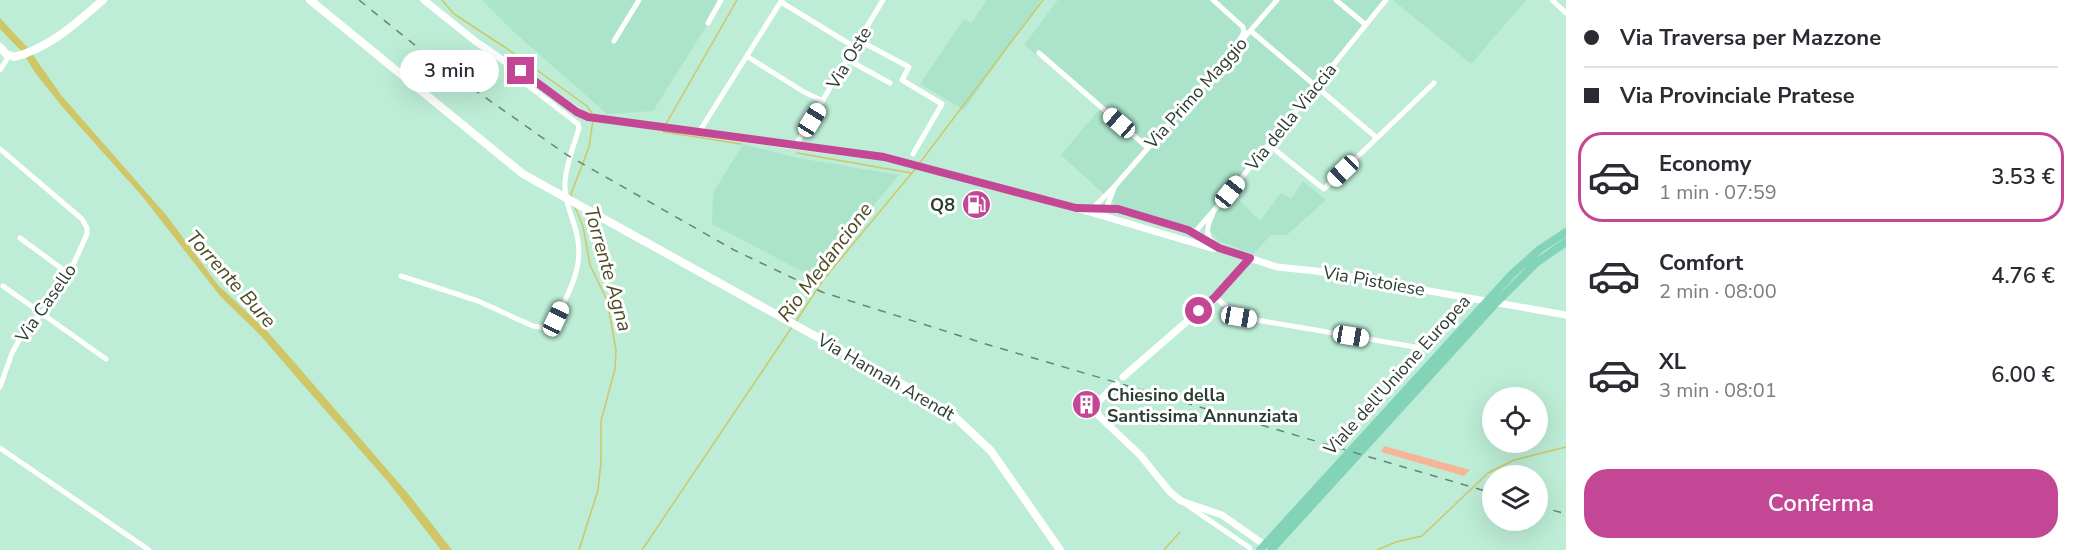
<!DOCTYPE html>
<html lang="it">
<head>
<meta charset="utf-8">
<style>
  body { margin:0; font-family:"Nunito Sans",sans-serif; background:#f7f7f7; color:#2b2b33; height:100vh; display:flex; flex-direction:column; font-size:22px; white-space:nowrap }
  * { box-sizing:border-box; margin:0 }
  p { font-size:20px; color:#7c7c81 }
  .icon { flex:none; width:33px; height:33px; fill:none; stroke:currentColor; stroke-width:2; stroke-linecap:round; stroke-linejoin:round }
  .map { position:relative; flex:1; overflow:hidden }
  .sheet { display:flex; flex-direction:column; background:#fff; width:510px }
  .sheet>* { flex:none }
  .banner { display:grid; align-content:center; height:132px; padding:0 18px; background:#fff }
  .tools { position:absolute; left:1482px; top:387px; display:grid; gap:12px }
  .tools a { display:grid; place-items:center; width:66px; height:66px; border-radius:50%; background:#fff; box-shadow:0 6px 24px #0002; font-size:30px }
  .end { position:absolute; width:27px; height:27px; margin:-14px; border:8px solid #c44796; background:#fff; box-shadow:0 0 0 3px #fff }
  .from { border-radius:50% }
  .bubble { position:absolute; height:42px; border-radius:21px; background:#fff; box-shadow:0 6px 24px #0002; font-size:20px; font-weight:600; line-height:42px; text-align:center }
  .car { position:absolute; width:18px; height:36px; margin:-18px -9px; border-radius:8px; box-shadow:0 0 4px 2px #0007; background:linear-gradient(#fff 24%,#345 0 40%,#fff 0 76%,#345 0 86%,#fff 0) }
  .banner b { display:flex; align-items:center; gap:21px; height:57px; font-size:22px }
  .banner b+b { border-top:2px solid #e1e1e2 }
  .banner i { width:15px; height:15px; background:#2b2b33 }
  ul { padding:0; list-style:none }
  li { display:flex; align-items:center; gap:18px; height:90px; margin:0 12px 9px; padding:0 6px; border:3px solid transparent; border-radius:24px }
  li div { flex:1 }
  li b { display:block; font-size:22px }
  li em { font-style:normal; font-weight:600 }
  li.active { border-color:#c44796 }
  li>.icon { width:54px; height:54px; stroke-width:1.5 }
  .cta { display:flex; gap:12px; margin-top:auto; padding:12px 18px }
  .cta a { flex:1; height:69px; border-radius:24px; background:#c44796; color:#fff; font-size:24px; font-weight:600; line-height:69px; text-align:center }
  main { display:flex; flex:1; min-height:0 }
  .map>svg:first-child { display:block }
  .built { fill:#abe4ca }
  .green { fill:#f7b496 }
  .water { fill:#cfc767 }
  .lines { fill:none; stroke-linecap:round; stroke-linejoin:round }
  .stream { stroke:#cfc767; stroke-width:1.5 }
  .minor { stroke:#fff; stroke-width:5 }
  .tertiary { stroke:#fff; stroke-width:7 }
  .secondary { stroke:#fff; stroke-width:8 }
  .primary { stroke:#83d3b8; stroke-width:8 }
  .rail { stroke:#668577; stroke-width:1.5; stroke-dasharray:8 8; stroke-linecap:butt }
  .route { stroke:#c44796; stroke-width:8 }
  .labels { text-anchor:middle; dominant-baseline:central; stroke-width:6; stroke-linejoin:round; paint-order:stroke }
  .street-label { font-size:18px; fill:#2b3e35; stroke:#fff }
  .poi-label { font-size:18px; font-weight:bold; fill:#2b3e35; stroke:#fff; text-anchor:end }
  .water-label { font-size:20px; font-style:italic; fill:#4d4a22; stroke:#fff }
</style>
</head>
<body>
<main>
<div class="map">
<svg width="1566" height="550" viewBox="0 0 1566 550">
  <rect width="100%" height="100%" fill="#bdedd6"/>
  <path class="built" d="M 482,0 L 723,0 L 653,111 L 607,114 L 515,33 Z
    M 987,0 L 1041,0 L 964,110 L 920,84 L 964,19 L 971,23 Z
    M 1058,0 L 1386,0 L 1231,192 L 1260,221 L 1281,193 L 1291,199 L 1303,181 L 1326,200 L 1287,235 L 1271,235 L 1253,254 L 1219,241 L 1209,230 L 1192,228 L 1116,205 L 1061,155 L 1102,106 L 1024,45 Z
    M 1393,0 L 1526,0 L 1471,64 Z
    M 743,144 L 798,158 L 899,175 L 813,277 L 712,224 L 713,193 Z"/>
  <path class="green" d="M 1384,446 L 1470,470 L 1464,476 L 1381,452 Z"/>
  <path class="water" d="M 0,18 L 28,48 L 61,95 L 167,216 L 218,285 L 267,331 L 295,363 L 410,496 L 452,550 L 441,550 L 389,483 L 291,371 L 261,336 L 220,296 L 142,196 L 65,110 L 36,74 L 22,52 L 0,29 Z"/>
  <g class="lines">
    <path class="stream" d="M 442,0 L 454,14 L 506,48 L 587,106 L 593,115
      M 666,124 L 737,0
      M 663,131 L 664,132 L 741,144
      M 797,153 L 911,173
      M 919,164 L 1043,0
      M 572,198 L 571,194 L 589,147 L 593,120
      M 574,205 L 583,226 L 590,265 L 607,300 L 616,350 L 615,369 L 601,421 L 601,462 L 598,490 L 579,550
      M 795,323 L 823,280 L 916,168
      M 642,550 L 792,327
      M 1164,550 L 1180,532
      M 1377,550 L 1396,542 L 1422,536 L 1488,473 L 1514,460 L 1566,447"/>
    <path class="minor" d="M 1213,0 L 1243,27 L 1244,32 L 1239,41
      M 1336,0 L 1366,25
      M 1552,0 L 1566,13
      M 781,2 L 856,48
      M 708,23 L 721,0
      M 1252,32 L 1377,138
      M 614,41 L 639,0
      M 860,41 L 909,67 L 902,80 L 942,104 L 913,154
      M 1039,53 L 1147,147
      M 748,57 L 804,92 L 823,101
      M 848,60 L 890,83
      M 0,70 L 9,56
      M 699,132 L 782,0
      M 1269,145 L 1324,189 L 1434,83
      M 795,146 L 883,0
      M 0,149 L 82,219 L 87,228 L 87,234 L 69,274 L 42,314 L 23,333 L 12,353 L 0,387
      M 1093,208 L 1114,187 L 1277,0
      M 1110,209 L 1108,204 L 1114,188
      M 1213,213 C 1208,224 1204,234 1213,243
      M 1195,232 L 1230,192 L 1386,0
      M 20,238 L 69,274
      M 401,276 L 478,301 L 533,326 L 546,328 C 557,321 561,310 566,298 C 576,278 582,258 577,235 C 573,217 564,202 565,182 C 566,163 574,146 579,128 L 578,124 L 521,80 L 521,71
      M 3,286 L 106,359
      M 1215,297 L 1239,317 L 1421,348 L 1432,343 L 1470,298
      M 0,448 L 149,550
      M 1187,505 L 1250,548"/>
    <path class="tertiary" d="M 424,0 L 475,41 L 585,116 L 795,146 L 884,157 L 1076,208 L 1211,248 L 1219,248 L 1277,267 L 1316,271 L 1566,315
      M 1083,208 L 1118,209 L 1192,231 L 1217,247
      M 1123,377 L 1215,297 L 1250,258
      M 1116,384 L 1099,401 L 1096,408 L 1099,416 L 1140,455 L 1170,492 L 1181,501 L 1222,515 L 1269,548"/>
    <path class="secondary" d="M 310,0 L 523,174 L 918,393 L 954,416 L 991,451 L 1060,550
      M 0,47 L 6,54 L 14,57 C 50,48 76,23 103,0"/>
    <path class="primary" d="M 1260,550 L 1512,274 L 1540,249 L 1566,232
      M 1271,550 L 1495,304 L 1536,263 L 1566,242"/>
    <path class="rail" d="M 359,0 L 442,67 L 567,155 L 734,250 L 822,292 L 989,345 L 1492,493
      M 1538,506 L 1566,514"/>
  </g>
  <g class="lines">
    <path class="route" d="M 521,71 L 577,112 L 588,117 L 884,157 L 1076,208 L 1118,209 L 1188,230 L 1219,248 L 1250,258 L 1215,297 L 1199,311"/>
  </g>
  <defs>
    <symbol id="fuel-disc" viewBox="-11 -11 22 22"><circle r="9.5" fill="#c44796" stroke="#fff"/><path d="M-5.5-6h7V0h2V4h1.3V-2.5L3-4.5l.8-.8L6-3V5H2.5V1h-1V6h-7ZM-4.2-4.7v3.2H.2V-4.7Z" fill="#fff"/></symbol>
    <symbol id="building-disc" viewBox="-11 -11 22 22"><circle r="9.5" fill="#c44796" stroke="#fff"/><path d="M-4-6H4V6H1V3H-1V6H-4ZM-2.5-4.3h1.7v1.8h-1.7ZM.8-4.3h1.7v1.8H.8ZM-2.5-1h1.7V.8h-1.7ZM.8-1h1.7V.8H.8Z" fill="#fff"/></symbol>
  </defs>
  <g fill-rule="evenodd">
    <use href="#fuel-disc" x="960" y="188" width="33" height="33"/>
    <use href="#building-disc" x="1070" y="388" width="33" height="33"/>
  </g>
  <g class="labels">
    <g class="street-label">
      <text transform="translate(849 58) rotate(-59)">Via Oste</text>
      <text transform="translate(1196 93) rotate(-48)">Via Primo Maggio</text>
      <text transform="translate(1291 117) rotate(-51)">Via della Viaccia</text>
      <text transform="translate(1374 281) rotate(10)">Via Pistoiese</text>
      <text transform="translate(46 303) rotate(-55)">Via Casello</text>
      <text transform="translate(1397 375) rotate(-48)">Viale dell'Unione Europea</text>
      <text transform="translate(886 377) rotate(30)">Via Hannah Arendt</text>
    </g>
    <g class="poi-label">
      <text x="955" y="205">Q8</text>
      <text x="1107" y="395" text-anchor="start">Chiesino della<tspan x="1107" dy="21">Santissima Annunziata</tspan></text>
    </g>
    <g class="water-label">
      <text transform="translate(825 262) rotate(-53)">Rio Medancione</text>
      <text transform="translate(608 269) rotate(74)">Torrente Agna</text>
      <text transform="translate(231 279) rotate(48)">Torrente Bure</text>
    </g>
  </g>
</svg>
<div class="tools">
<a><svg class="icon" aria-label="locate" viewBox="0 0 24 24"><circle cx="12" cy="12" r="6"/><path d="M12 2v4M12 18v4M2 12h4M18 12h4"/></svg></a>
<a><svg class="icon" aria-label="layers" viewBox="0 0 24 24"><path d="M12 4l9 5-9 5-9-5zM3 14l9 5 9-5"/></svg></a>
</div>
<i class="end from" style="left:1199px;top:311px"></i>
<i class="end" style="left:521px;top:71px"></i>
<div class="bubble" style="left:400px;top:50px;width:99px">3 min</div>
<i class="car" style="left:812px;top:120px;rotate:32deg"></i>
<i class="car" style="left:1119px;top:123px;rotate:311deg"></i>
<i class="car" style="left:1343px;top:171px;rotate:226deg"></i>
<i class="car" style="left:1230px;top:192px;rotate:39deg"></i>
<i class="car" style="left:1239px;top:317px;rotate:100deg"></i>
<i class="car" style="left:556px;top:319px;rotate:25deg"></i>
<i class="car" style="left:1351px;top:336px;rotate:100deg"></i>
</div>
<section class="sheet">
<div class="banner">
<b><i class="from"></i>Via Traversa per Mazzone</b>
<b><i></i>Via Provinciale Pratese</b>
</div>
<ul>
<li class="active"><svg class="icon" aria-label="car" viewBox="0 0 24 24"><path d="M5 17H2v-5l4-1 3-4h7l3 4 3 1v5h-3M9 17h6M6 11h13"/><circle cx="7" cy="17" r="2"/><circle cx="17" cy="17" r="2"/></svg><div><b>Economy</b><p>1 min · 07:59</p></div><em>3.53 €</em></li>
<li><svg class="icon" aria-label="car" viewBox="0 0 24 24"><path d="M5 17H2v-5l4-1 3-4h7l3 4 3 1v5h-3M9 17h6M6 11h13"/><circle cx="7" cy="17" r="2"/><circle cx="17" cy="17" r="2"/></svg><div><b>Comfort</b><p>2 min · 08:00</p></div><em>4.76 €</em></li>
<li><svg class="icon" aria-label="car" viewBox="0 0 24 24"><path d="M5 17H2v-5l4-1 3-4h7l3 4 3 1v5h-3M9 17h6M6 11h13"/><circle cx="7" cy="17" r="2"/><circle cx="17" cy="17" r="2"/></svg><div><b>XL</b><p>3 min · 08:01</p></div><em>6.00 €</em></li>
</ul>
<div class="cta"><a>Conferma</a></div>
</section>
</main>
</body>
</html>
